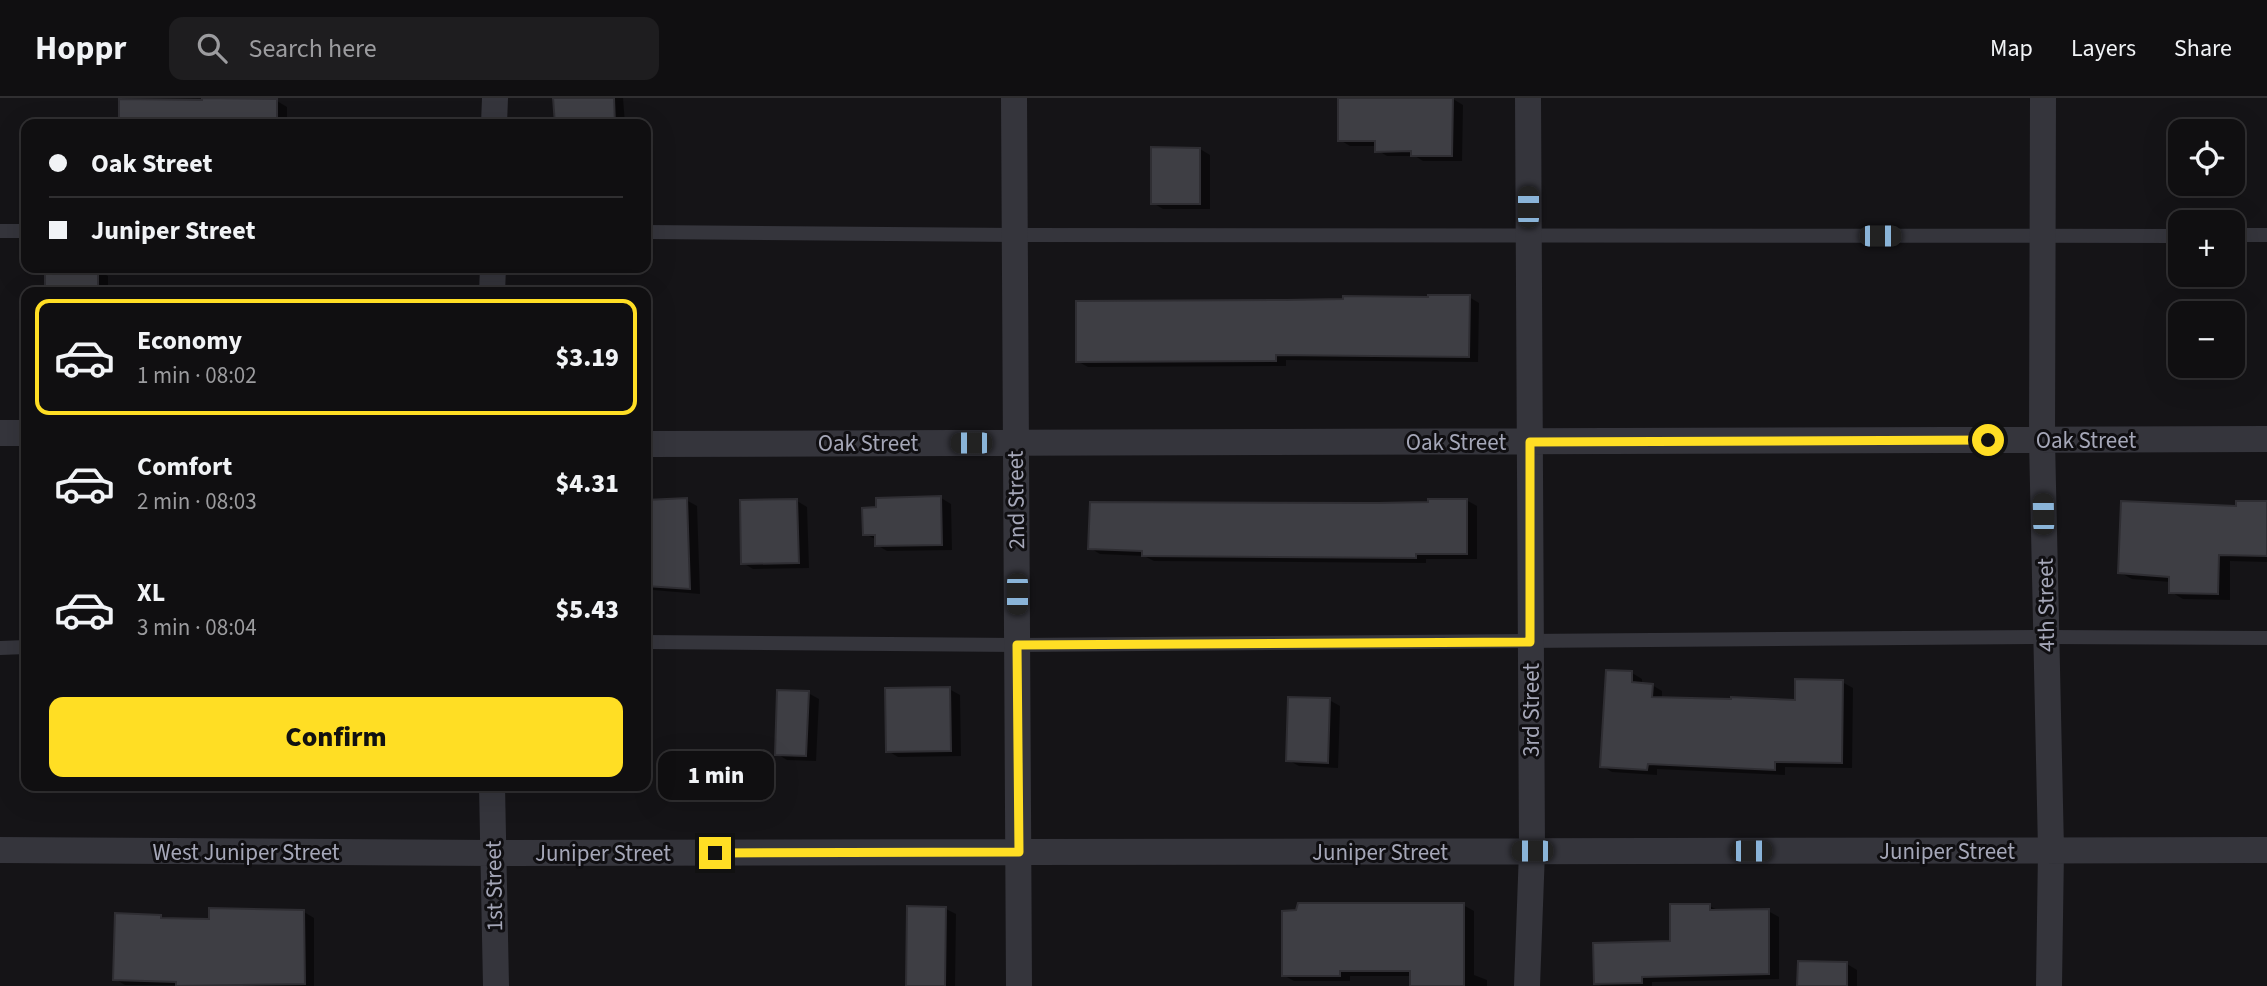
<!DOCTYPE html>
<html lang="en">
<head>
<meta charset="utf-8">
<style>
  body { margin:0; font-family:"Source Sans 3",sans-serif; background:#1e1d1f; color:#f1f3f6; height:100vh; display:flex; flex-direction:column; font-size:26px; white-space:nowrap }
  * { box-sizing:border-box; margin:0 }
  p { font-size:23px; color:#9c9c9f }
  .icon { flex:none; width:38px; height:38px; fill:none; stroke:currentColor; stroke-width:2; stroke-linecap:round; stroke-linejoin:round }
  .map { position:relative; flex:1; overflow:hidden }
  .drawer { position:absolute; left:21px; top:189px; width:630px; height:504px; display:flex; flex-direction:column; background:#100f11; border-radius:14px; box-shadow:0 7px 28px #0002,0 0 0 2px #302f31 }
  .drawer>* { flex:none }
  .top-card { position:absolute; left:21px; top:21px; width:630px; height:154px; border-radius:14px; box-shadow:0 7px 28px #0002,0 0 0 2px #302f31; display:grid; align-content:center; height:154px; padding:0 28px; background:#100f11 }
  .controls { position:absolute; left:2168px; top:21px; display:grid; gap:14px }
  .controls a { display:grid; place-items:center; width:77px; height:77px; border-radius:14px; background:#100f11; box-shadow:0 7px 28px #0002,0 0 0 2px #302f31; font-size:35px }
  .end { position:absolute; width:32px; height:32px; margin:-16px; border:9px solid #ffde24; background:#111; box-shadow:0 0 0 4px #111 }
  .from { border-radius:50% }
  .bubble { position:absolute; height:49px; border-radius:14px; background:#100f11; box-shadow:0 7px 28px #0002,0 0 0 2px #302f31; font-size:23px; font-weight:800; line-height:49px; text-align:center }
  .car { position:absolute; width:21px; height:42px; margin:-21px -10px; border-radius:9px; box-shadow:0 0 5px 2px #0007; background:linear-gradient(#222 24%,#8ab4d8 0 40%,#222 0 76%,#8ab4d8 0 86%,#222 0) }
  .top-card b { display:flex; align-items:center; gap:24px; height:66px; font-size:26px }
  .top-card b+b { border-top:2px solid #302f31 }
  .top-card i { width:18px; height:18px; background:#f1f3f6 }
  ul { padding:12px 0 0; list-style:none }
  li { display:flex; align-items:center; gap:21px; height:116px; margin:0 14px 10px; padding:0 14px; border:4px solid transparent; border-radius:14px }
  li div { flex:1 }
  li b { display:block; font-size:26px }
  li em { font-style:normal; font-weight:800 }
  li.current { border-color:#ffde24 }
  li>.icon { width:63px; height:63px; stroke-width:1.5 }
  .primary-button { display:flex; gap:14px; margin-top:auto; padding:14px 28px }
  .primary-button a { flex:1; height:80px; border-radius:14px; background:#ffde24; color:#111; font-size:28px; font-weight:800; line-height:80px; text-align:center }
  header { display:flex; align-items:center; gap:42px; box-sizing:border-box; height:98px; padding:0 35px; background:#100f11; border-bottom:2px solid #302f31 }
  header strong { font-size:33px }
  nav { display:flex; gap:38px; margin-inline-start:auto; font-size:24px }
  .search { width:490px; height:63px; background:#1e1d1f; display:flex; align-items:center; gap:18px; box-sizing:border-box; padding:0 24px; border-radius:14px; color:#9c9c9f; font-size:26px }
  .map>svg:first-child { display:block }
  .shadow { fill:#0007 }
  .building { fill:#3e3e44; stroke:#2f2e33; stroke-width:2 }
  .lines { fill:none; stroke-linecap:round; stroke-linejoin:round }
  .service { stroke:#35353c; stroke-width:14 }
  .minor { stroke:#35353c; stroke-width:26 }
  .route { stroke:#ffde24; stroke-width:9 }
  .labels { text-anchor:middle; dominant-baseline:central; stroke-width:6; stroke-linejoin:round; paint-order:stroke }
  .street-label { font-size:23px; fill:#a5a7b8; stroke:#100f12 }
</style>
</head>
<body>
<header>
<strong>Hoppr</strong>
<div class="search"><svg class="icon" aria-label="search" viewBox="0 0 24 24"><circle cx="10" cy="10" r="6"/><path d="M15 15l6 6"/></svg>Search here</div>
<nav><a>Map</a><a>Layers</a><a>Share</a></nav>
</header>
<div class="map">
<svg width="2267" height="888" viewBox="0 0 2267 888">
  <rect width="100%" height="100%" fill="#151417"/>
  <path class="shadow" d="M 555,0 L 623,0 L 625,26 L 557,26 Z
    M 1339,0 L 1453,1 L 1463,7 L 1462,63 L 1423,63 L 1415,58 L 1387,58 L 1377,52 L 1376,48 L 1350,48 L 1340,42 Z
    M 121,2 L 277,3 L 287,9 L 287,26 L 120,26 Z
    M 1200,51 L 1210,57 L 1210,111 L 1163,111 L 1153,105 Z
    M 47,170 L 97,170 L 97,172 L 108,178 L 108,194 L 47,194 Z
    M 1469,199 L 1479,205 L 1478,264 L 1286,262 L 1286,268 L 1088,269 L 1077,263 L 1286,204 Z
    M 941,400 L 951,406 L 952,452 L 887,453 L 877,447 L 877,442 L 865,436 Z
    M 686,402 L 697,408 L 700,496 L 653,492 L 646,488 L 646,404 Z
    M 1466,402 L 1477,408 L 1477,461 L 1426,461 L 1426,465 L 1154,463 L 1144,458 L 1100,456 L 1090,450 L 1377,407 Z
    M 797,403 L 807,409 L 809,470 L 753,471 L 743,465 Z
    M 2267,406 L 2267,464 L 2230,463 L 2230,502 L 2183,501 L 2171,494 L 2171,484 L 2132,481 L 2119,474 L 2238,410 Z
    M 1632,575 L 1642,581 L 1642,587 L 1652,587 L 1662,593 L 1662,601 L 1797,604 L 1842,584 L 1853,590 L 1852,670 L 1785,669 L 1785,677 L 1657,671 L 1657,677 L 1612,674 L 1602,668 Z
    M 949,591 L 960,597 L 961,658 L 898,659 L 888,653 Z
    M 808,595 L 819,601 L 816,663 L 787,662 L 777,656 Z
    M 1329,602 L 1340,608 L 1338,670 L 1299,668 L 1288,662 Z
    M 1463,807 L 1474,813 L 1474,877 L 1487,882 L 1487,888 L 1412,888 L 1412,878 L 1350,878 L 1350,883 L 1294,883 L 1283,877 Z
    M 1710,808 L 1719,813 L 1768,813 L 1779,819 L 1779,881 L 1652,884 L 1652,888 L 1601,888 L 1596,885 L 1671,845 Z
    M 946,811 L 956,816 L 955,888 L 908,888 Z
    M 304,814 L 314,820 L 314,888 L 125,887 L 115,881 L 161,819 L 167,822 L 211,822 Z
    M 1847,866 L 1857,872 L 1857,888 L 1799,888 Z"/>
  <path class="building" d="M 202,0 L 277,1 L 277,26 L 119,26 L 119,1 L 202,2 Z
    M 553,0 L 614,0 L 615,26 L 555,26 Z
    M 1338,0 L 1453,0 L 1452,58 L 1411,58 L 1411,53 L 1375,54 L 1375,43 L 1338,43 Z
    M 1151,49 L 1200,50 L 1200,106 L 1151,106 Z
    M 45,170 L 98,171 L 98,194 L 45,194 Z
    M 1428,197 L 1470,197 L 1469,259 L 1276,257 L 1276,263 L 1076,264 L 1076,203 L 1286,202 L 1343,201 L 1343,198 L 1428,199 Z
    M 941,398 L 942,447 L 875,448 L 875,437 L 863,437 L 862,410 L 876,409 L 876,400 Z
    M 687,400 L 690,491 L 646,488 L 646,402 Z
    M 797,401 L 799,465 L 741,466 L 740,402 Z
    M 1428,401 L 1467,401 L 1467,456 L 1416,456 L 1416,460 L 1142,458 L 1142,453 L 1088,451 L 1090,404 L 1377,405 L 1428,404 Z
    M 2121,403 L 2236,408 L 2236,403 L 2267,403 L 2267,458 L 2219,457 L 2218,496 L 2169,495 L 2169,479 L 2118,475 Z
    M 1606,572 L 1632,573 L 1632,584 L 1653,586 L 1652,599 L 1731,601 L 1731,599 L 1795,602 L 1795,581 L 1843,582 L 1842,665 L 1775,664 L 1775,672 L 1648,666 L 1647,672 L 1600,669 Z
    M 950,589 L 951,653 L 886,654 L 885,590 Z
    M 777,592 L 809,593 L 806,658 L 775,657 Z
    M 1288,599 L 1330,600 L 1328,665 L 1286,663 Z
    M 1298,805 L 1464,805 L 1464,888 L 1410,888 L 1410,873 L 1340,873 L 1340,878 L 1282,878 L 1282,813 L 1296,812 Z
    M 1670,806 L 1710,806 L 1710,812 L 1769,811 L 1769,876 L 1642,879 L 1642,885 L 1594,886 L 1593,845 L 1670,843 Z
    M 907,808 L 946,809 L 945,888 L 906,888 Z
    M 209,810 L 304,812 L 305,886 L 176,888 L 176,884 L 113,882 L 115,815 L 161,817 L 161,820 L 209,821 Z
    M 1798,863 L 1847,864 L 1847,888 L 1797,888 Z"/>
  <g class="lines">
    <path class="service" d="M 0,133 L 26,133
      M 646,134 L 1015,137 L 2180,138
      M 2233,137 L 2267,137
      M 646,544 L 1017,547 L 2046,539 L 2267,540
      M 0,550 L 26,549"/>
    <path class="minor" d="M 1014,0 L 1019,888
      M 2043,0 L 2042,342 L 2051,752 L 2049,888
      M 494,26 L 495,0
      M 492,194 L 493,170
      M 0,335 L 26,335
      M 646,346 L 2267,341
      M 492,688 L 496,888
      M 0,752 L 493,755 L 2267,752
      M 1527,888 L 1532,753 L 1528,0"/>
  </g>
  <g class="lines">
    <path class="route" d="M 715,755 L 1019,754 L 1017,547 L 1530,544 L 1530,344 L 1988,342"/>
  </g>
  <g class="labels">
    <g class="street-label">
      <text x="2086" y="342">Oak Street</text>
      <text x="1456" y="344">Oak Street</text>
      <text x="868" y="345">Oak Street</text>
      <text transform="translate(1016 402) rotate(-91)">2nd Street</text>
      <text transform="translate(2046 507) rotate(-91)">4th Street</text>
      <text transform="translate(1531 612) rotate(-90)">3rd Street</text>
      <text x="1947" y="753">Juniper Street</text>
      <text x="246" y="754">West Juniper Street</text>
      <text x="1380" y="754">Juniper Street</text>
      <text x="603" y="755">Juniper Street</text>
      <text transform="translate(494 788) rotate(-91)">1st Street</text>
    </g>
  </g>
</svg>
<div class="controls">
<a><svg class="icon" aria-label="locate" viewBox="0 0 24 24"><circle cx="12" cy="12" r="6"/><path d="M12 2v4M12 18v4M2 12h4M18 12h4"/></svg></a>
<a>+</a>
<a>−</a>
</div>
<i class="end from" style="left:1988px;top:342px"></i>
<i class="end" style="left:715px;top:755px"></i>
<div class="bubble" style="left:658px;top:653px;width:116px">1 min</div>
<i class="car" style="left:1528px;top:109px;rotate:0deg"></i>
<i class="car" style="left:1880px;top:138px;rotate:90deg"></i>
<i class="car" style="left:971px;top:345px;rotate:270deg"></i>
<i class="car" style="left:2043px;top:416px;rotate:359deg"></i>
<i class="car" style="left:1017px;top:496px;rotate:180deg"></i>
<i class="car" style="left:1532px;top:753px;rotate:270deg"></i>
<i class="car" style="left:1751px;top:753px;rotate:90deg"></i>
<div class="top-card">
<b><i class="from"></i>Oak Street</b>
<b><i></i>Juniper Street</b>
</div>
<section class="drawer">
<ul>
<li class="current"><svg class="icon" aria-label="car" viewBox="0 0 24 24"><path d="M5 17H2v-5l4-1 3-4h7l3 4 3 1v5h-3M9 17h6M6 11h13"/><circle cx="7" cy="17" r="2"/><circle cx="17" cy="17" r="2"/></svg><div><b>Economy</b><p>1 min · 08:02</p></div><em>$3.19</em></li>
<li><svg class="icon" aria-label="car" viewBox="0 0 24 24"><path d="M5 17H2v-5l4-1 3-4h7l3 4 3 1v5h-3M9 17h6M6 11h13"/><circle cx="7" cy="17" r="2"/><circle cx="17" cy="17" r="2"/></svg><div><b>Comfort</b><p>2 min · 08:03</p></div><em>$4.31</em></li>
<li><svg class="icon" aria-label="car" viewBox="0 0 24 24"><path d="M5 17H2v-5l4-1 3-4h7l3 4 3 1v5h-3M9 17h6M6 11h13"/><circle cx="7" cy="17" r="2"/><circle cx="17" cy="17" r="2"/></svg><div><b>XL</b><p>3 min · 08:04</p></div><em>$5.43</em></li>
</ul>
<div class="primary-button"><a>Confirm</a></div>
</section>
</div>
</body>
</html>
